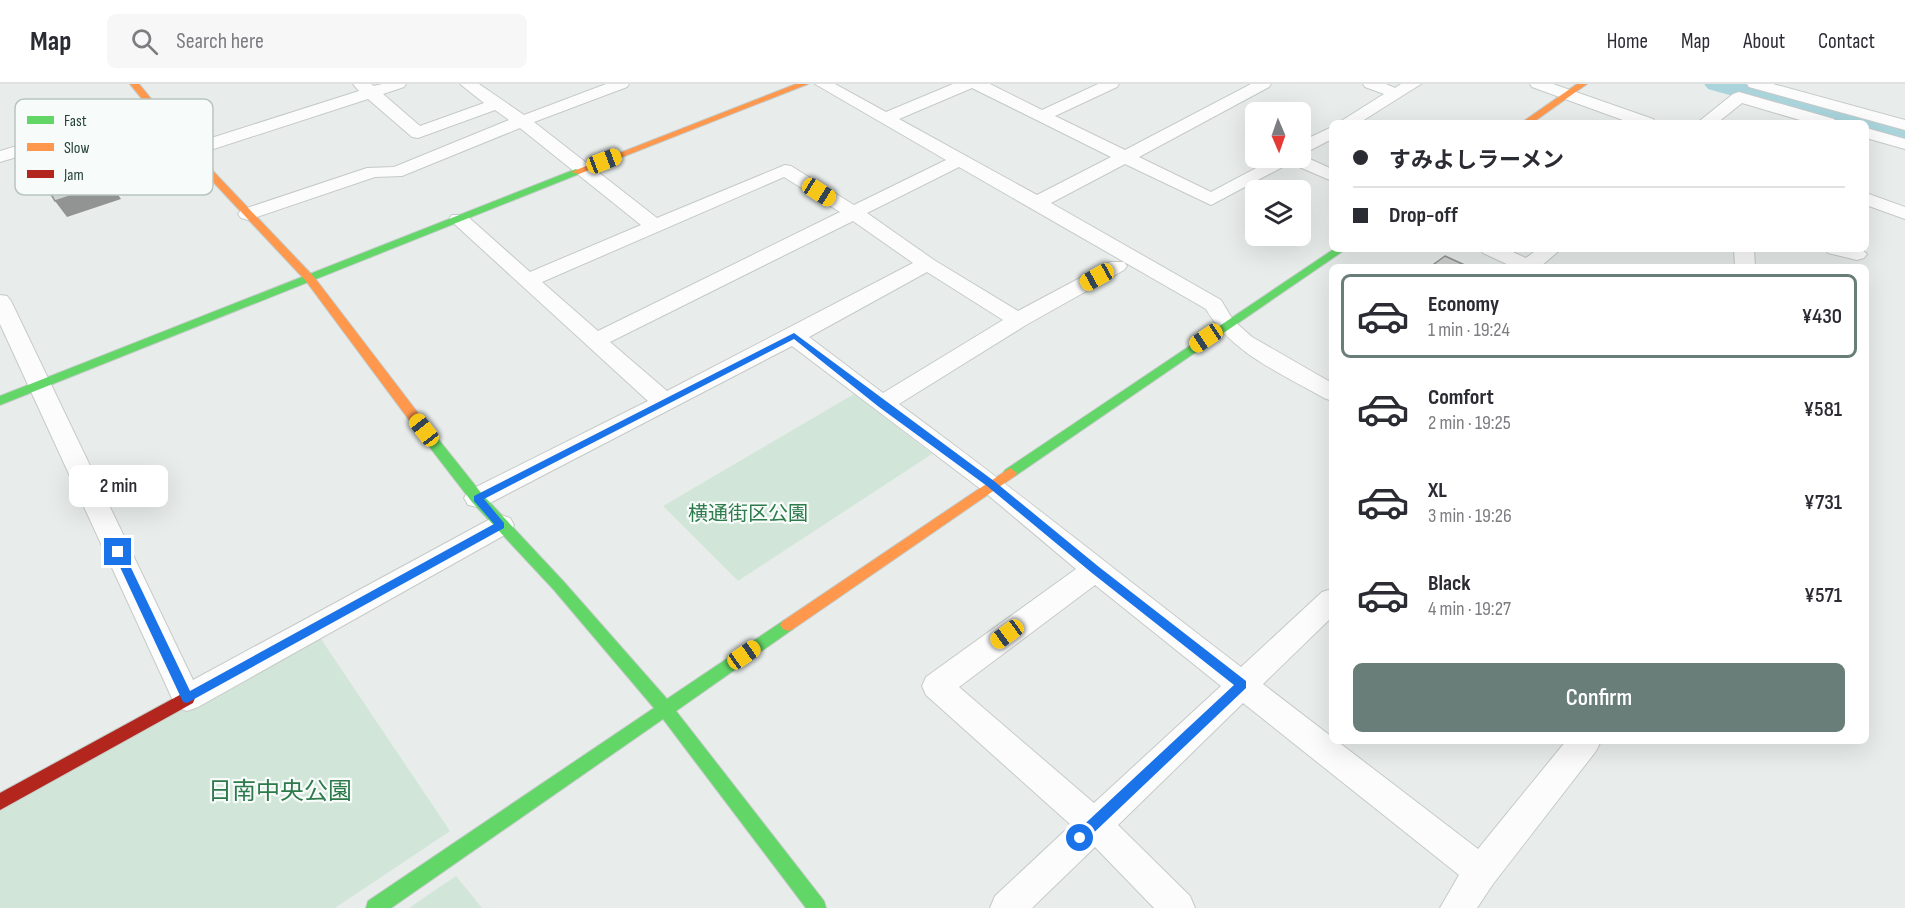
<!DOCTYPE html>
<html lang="en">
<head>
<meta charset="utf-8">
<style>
  body { margin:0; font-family:"Sofia Sans Condensed","Noto Sans JP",sans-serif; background:#f7f7f7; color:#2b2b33; height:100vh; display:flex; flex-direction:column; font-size:22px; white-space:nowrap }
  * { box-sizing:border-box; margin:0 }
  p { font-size:20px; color:#7c7c81 }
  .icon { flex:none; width:33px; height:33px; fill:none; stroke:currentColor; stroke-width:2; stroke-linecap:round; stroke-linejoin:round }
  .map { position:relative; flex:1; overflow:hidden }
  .side { position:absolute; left:1329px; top:180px; width:540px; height:480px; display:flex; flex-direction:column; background:#fff; border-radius:9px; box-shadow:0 6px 24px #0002 }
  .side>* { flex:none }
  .hud { position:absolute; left:1329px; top:36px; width:540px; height:132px; border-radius:9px; box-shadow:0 6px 24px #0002; display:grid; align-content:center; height:132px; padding:0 24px; background:#fff }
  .needle { width:39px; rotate:178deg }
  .controls { position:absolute; left:1245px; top:18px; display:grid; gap:12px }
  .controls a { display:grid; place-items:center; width:66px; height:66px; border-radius:9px; background:#fff; box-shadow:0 6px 24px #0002; font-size:30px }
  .end { position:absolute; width:27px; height:27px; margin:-14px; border:8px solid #1a73e8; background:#fff; box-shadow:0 0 0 3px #fff }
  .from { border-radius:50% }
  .bubble { position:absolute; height:42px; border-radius:9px; background:#fff; box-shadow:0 6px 24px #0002; font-size:20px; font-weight:600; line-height:42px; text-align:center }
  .car { position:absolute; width:18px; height:36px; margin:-18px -9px; border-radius:8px; box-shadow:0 0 4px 2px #0007; background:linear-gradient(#f5c518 24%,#345 0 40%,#f5c518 0 76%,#345 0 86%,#f5c518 0) }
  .hud b { display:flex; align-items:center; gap:21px; height:57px; font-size:22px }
  .hud b+b { border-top:2px solid #e1e1e2 }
  .hud i { width:15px; height:15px; background:#2b2b33 }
  ul { padding:10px 0 0; list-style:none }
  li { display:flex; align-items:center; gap:18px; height:84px; margin:0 12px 9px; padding:0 12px; border:3px solid transparent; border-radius:9px }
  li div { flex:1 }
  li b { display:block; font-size:22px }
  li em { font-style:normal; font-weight:600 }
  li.on { border-color:#697e78 }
  li>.icon { width:54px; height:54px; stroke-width:1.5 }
  .primary-button { display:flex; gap:12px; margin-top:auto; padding:12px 24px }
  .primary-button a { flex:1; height:69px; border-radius:9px; background:#697e78; color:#fff; font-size:24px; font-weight:600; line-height:69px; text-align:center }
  header { display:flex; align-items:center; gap:36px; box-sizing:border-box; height:84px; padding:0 30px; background:#fff; border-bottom:2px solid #e1e1e2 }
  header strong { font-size:28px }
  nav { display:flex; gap:33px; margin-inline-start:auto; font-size:21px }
  .search { width:420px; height:54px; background:#f7f7f7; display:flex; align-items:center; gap:15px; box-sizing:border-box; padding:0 21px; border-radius:9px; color:#7c7c81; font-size:22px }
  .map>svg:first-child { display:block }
  .green { fill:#d1e6d8 }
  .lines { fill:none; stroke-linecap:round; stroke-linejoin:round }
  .river { fill:#a9d4db; fill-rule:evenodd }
  .street-casing { stroke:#c5cac8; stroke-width:2 }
  .fast-casing { stroke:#c3cbc8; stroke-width:2 }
  .slow-casing { stroke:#c3cbc8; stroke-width:2 }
  .jam-casing { stroke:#c3cbc8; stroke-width:2 }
  .street { fill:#fcfcfc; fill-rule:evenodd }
  .fast { fill:#63d668; fill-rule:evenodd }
  .slow { fill:#ff974d; fill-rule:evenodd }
  .jam { fill:#b3261e; fill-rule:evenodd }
  .shaded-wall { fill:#919493 }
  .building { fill:#cfd4d2; stroke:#919493; stroke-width:1.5 }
  .route { fill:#1a73e8 }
  .labels { text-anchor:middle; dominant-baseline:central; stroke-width:4.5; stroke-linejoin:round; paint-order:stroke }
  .park-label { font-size:20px; fill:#2d7a4b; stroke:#f7fbf9 }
  .near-park-label { font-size:24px; fill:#2d7a4b; stroke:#f7fbf9 }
  .key { fill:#f7fbf9; stroke:#b8c4c0; stroke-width:1.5 }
  .key-label { font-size:16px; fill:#24423a }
</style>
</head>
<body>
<header>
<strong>Map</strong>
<div class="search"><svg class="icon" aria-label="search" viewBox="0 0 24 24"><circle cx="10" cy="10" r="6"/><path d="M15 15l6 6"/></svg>Search here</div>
<nav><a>Home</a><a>Map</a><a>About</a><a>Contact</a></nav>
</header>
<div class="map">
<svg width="1905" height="824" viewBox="0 0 1905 824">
  <rect width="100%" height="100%" fill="#e8edeb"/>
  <path class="green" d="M 854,310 L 932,370 L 738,497 L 663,422 Z
    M 317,549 L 450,747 L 335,824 L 0,824 L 0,725 Z
    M 456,792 L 482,824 L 409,824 Z"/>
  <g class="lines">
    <path class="river" d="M 1704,0 L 1746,0 L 1905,43 L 1905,59 L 1866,49 L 1866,39 L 1830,39 L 1708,5 Z"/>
    <defs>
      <path id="street" d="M 353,0 L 371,0 L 374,2 L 382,0 L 406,0 L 404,3 L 383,10 L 420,42 L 484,19 L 460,0 L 479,0 L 524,31 L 606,0 L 629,0 L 627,3 L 534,38 L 657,134 L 785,81 L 791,82 L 854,121 L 946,76 L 815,0 L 835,0 L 886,28 L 953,0 L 990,0 L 1042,26 L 1098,0 L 1119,0 L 1117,3 L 1055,32 L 1125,66 L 1251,0 L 1271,0 L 1269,3 L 1139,73 L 1211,108 L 1275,74 L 1300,74 L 1300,58 L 1332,43 L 1332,55 L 1301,71 L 1332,85 L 1332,97 L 1290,79 L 1211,121 L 1125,80 L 1051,119 L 1221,216 L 1233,236 L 1252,253 L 1332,299 L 1332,317 L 1324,314 C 1281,289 1231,269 1206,225 L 959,83 L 867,129 L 934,176 L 1018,227 L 1110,178 L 1124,178 L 1127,182 L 1124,186 L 1026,241 L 899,320 C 1015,405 1127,496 1241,583 L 1322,508 L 1332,505 L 1332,533 L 1263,600 L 1332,653 L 1332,657 L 1337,657 L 1478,765 L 1566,657 L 1601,657 L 1596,667 L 1493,800 L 1477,824 L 1440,824 L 1459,791 L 1243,619 L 1118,741 L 1190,812 L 1195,824 L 1154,824 L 1095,763 L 1032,824 L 990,824 L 995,812 L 1071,741 L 926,611 L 922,602 L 926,593 L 1076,485 L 982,406 L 792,262 L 486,421 L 477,423 L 468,421 L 464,414 L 468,407 L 648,317 L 449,135 L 452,131 L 466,131 L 530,188 L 641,141 L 520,44 L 402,92 L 375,93 L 248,136 L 241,134 L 238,130 L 241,126 L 367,84 L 394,83 L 509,36 L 495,26 L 418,54 L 412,53 L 368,15 L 195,71 L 183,71 L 180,67 L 183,63 L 359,7 ZM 972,4 L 1111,73 L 1037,111 L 899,35 ZM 784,93 L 840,128 L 598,247 L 542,198 ZM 853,137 L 913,179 L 667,307 L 610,258 ZM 927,188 L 1003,236 L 883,309 L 809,253 ZM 1095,501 L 1221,602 L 1094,719 L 959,603 Z
        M 1363,0 L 1386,0 L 1395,4 L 1401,0 L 1421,0 L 1359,39 L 1338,39 L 1384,10 L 1365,3 Z
        M 1530,0 L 1553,0 L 1653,35 L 1656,39 L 1631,39 L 1532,3 Z
        M 1747,0 L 1773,0 L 1905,36 L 1905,46 L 1749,3 Z
        M 1739,8 L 1834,35 L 1837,39 L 1810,39 L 1742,19 L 1717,39 L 1697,39 L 1733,10 Z
        M 154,21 L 162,26 L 160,30 L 0,78 L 0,67 Z
        M 1866,44 L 1905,55 L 1905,65 L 1866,54 Z
        M 1866,109 L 1905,123 L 1905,135 L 1866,121 Z
        M 1480,165 L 1506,165 L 1526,174 L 1538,165 L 1561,165 L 1540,183 L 1513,183 L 1483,169 Z
        M 1734,165 L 1754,165 L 1755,183 L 1735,183 Z
        M 1825,165 L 1861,165 L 1867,170 L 1864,174 L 1857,176 L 1828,169 Z
        M 0,211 L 7,212 L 11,217 L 193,596 L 492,434 L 501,431 L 510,434 L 514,441 L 510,448 L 198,623 L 187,627 L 176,623 L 0,240 Z"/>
      <path id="fast" d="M 576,85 L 581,88 L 579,90 L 0,321 L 0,312 Z
        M 1334,165 L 1346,165 L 1015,392 L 1005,392 L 1003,389 L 1005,386 Z
        M 426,345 L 431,346 L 482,410 L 564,498 L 667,615 L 783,537 L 788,535 L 793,537 L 796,541 L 793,545 L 676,627 L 824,817 L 826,824 L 806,824 L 663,635 L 391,824 L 366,824 L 368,817 L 654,624 L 554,506 L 472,418 L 421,352 L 420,349 Z"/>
      <path id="slow" d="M 130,0 L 139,0 L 192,65 L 314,193 L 431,346 L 432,349 L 431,352 L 421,352 L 306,197 L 186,69 Z
        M 796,0 L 808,0 L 579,90 L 571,88 Z
        M 1577,0 L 1587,0 L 1532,39 L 1521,39 Z
        M 1010,384 L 1017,389 L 1015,392 L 793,545 L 788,547 L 783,545 L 780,541 L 783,537 Z"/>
      <path id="jam" d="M 187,607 L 193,609 L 195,614 L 193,619 L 0,726 L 0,709 Z"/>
    </defs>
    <use href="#street" class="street-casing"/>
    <use href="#fast" class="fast-casing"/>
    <use href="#slow" class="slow-casing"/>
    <use href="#jam" class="jam-casing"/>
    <use href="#street" class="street"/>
    <use href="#fast" class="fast"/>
    <use href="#slow" class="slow"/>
    <use href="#jam" class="jam"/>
  </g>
  <path class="shaded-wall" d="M 152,68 L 159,79 L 118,92 L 111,81 Z
    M 110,99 L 121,115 L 67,133 L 55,117 Z"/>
  <path class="building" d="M 90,76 L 110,99 L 55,117 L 40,92 Z
    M 1445,172 L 1469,183 L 1430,183 Z"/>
  <path class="route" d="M 794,249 L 994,397 L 1099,483 L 1246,597 L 1246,604 L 1084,758 L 1075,758 L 1073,754 L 1075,749 L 1234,601 L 1092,489 L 987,402 L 879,323 L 794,255 L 484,415 L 504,439 L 504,444 L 187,619 L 183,618 L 113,468 L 115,465 L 122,465 L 190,607 L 494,440 L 474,417 L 474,412 Z"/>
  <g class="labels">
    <g class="park-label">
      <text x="748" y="430">横通街区公園</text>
    </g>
    <g class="near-park-label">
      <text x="280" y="707">日南中央公園</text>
    </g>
  </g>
  <rect x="15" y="15" width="198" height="96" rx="9" class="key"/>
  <rect x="27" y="32" width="27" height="8" fill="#63d668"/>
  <rect x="27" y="59" width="27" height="8" fill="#ff974d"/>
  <rect x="27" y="86" width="27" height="8" fill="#b3261e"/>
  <g class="key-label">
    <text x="64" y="42">Fast</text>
    <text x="64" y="69">Slow</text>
    <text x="64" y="96">Jam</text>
  </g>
</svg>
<div class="controls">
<a><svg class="needle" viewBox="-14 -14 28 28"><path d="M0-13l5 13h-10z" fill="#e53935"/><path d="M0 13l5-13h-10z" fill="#7c7c81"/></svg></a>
<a><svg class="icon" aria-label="layers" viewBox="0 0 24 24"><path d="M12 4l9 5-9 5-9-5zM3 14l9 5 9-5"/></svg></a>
</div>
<i class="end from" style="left:1080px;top:754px"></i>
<i class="end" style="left:118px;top:468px"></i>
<div class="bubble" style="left:69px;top:381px;width:99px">2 min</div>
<i class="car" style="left:604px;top:77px;rotate:69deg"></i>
<i class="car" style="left:819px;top:108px;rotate:122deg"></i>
<i class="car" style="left:1097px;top:193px;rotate:241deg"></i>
<i class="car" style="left:1206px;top:254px;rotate:236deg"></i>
<i class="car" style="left:424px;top:346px;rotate:322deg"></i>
<i class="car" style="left:1007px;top:550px;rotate:234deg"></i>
<i class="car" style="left:744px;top:571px;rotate:55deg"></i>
<div class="hud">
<b><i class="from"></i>すみよしラーメン</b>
<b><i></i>Drop-off</b>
</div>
<section class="side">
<ul>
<li class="on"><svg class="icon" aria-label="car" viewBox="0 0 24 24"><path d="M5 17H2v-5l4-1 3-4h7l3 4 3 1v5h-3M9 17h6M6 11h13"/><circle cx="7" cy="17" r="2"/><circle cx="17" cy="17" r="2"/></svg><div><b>Economy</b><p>1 min · 19:24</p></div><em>¥430</em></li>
<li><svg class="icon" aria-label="car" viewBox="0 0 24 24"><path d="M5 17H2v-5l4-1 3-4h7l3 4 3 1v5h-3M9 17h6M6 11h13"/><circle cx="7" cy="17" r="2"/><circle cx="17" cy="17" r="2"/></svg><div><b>Comfort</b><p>2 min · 19:25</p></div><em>¥581</em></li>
<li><svg class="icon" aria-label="car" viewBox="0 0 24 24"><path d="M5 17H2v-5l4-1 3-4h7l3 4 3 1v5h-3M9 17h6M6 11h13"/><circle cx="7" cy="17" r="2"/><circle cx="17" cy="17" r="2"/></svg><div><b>XL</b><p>3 min · 19:26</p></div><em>¥731</em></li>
<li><svg class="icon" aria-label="car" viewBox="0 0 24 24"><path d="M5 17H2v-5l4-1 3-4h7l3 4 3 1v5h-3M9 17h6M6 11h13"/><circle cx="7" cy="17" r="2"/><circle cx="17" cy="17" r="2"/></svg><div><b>Black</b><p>4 min · 19:27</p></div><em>¥571</em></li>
</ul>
<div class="primary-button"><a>Confirm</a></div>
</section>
</div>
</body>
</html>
